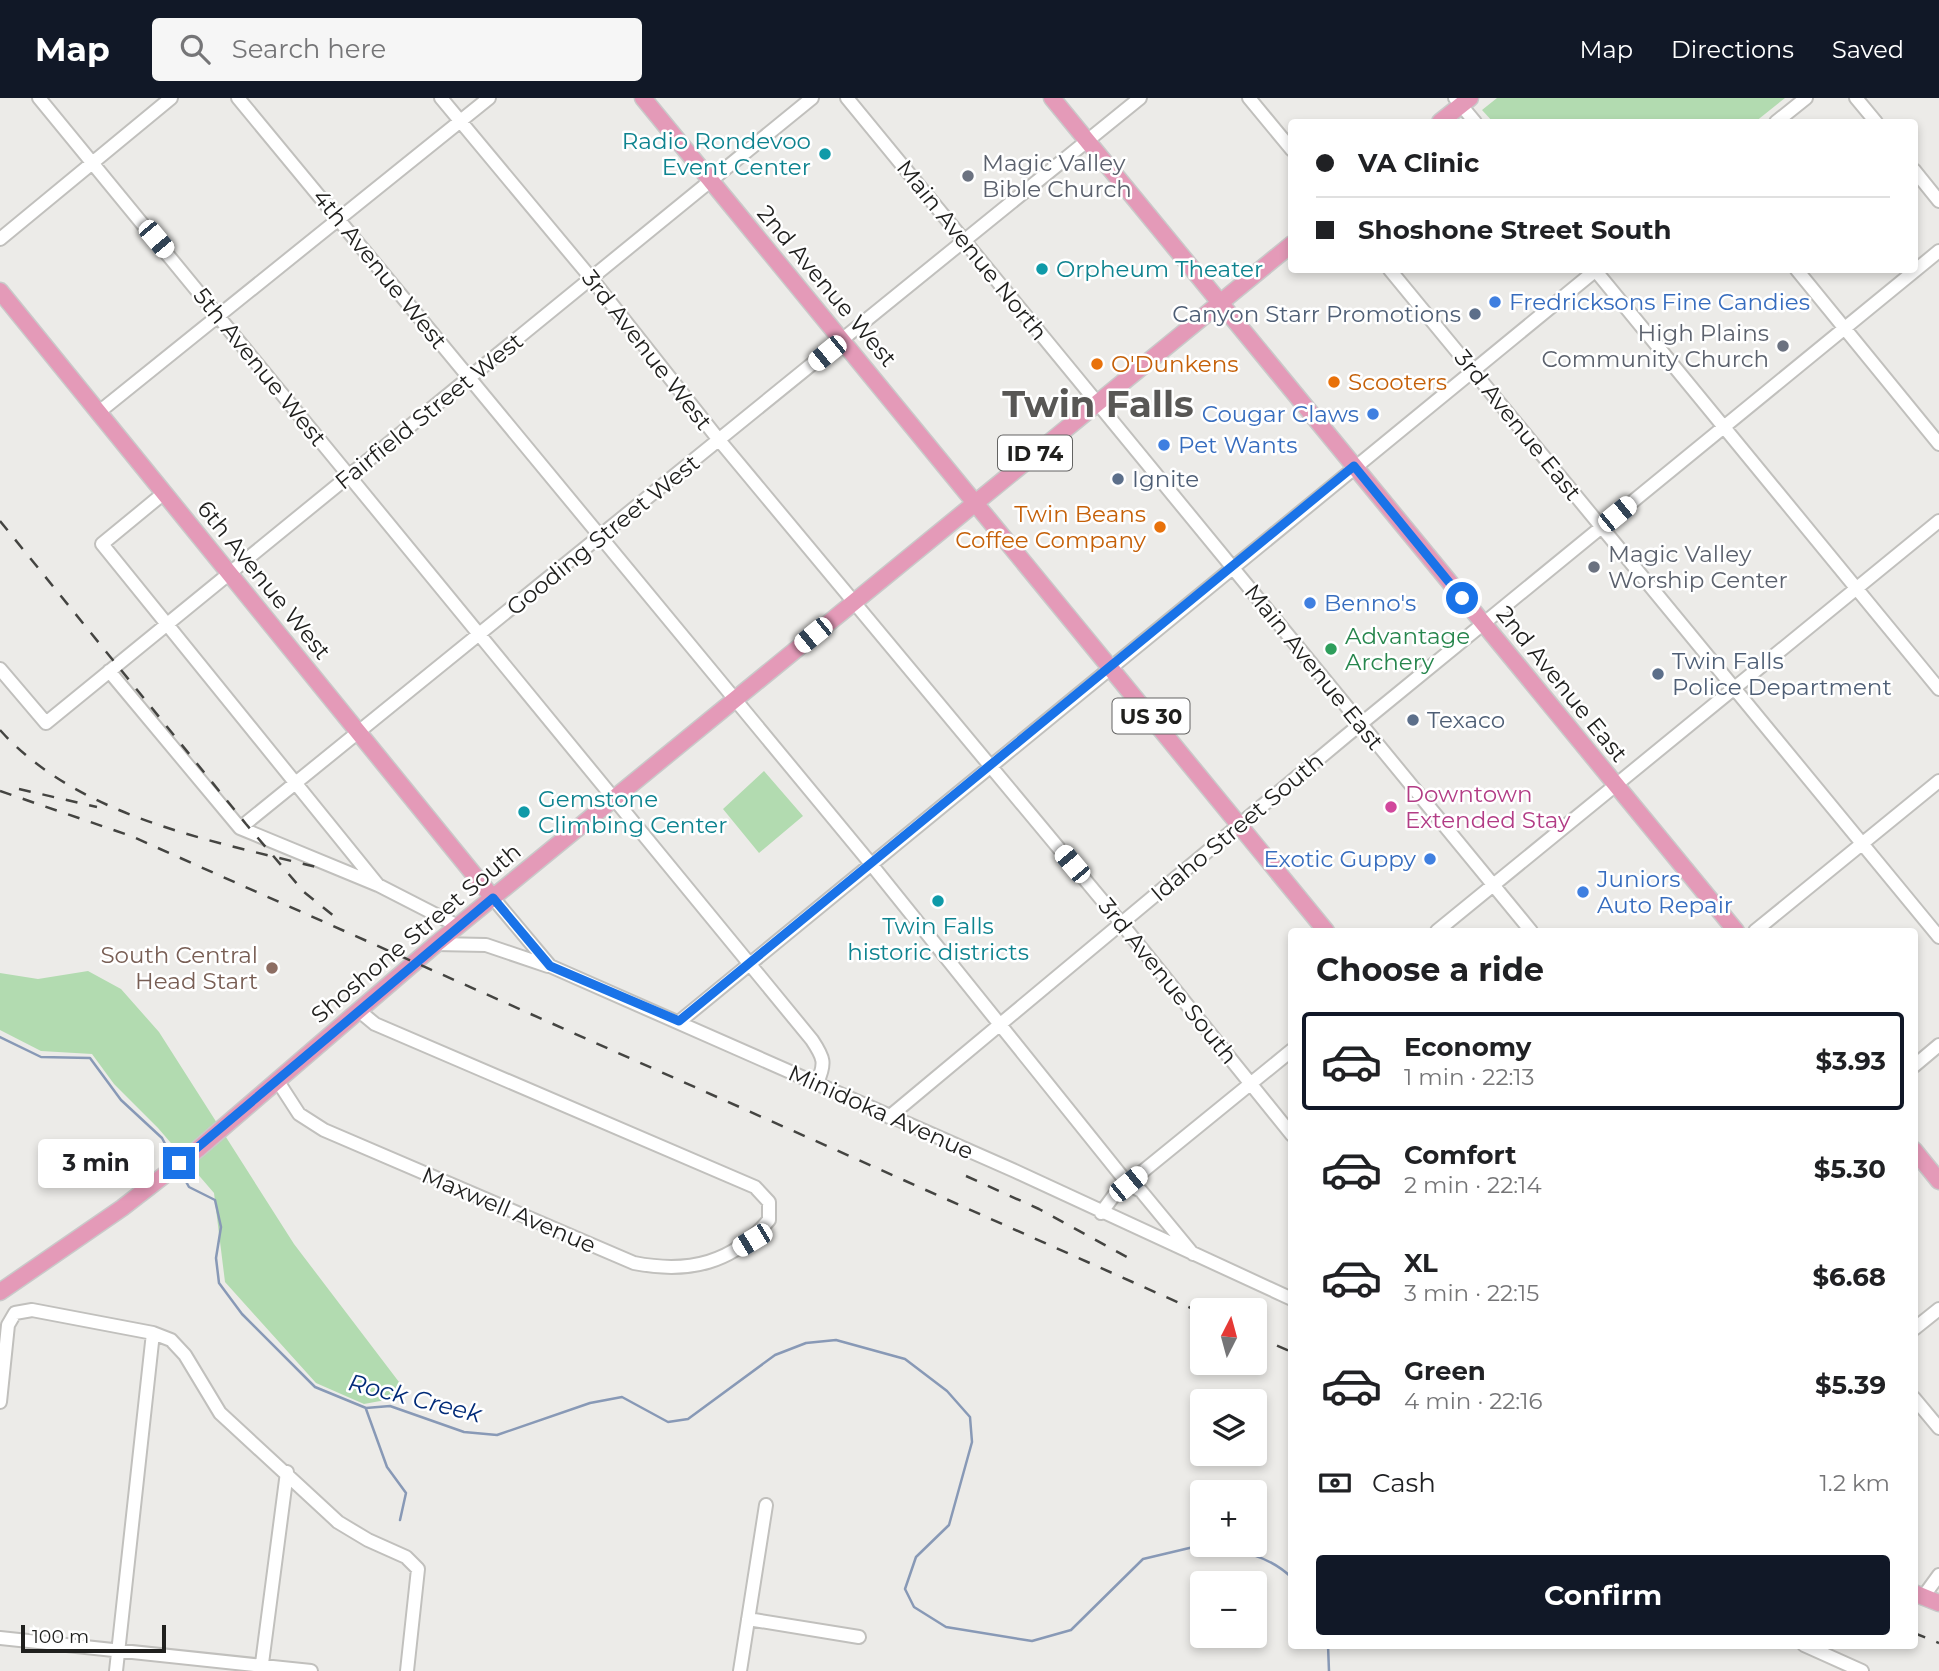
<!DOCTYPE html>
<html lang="en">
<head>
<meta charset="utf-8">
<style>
  body { margin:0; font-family:Montserrat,sans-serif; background:#f6f6f6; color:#202124; height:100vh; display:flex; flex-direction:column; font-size:26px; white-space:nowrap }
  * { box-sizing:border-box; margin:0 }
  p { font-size:23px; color:#757577 }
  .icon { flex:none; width:38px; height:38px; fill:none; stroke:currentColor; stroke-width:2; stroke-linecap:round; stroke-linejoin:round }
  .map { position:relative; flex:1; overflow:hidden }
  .side { position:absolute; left:1288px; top:830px; width:630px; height:721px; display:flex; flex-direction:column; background:#fff; border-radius:7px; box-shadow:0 4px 10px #0003 }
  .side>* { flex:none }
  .top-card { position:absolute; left:1288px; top:21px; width:630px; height:154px; border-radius:7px; box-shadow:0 4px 10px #0003; display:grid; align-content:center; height:154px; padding:0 28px; background:#fff }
  .needle { width:46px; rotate:6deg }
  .buttons { position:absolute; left:1190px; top:1200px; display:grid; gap:14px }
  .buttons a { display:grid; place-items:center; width:77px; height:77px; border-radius:7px; background:#fff; box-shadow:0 4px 10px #0003; font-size:35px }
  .scale { position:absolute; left:21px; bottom:18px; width:145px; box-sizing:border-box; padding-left:7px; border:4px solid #20201e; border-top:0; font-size:19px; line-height:24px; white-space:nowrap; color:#20201e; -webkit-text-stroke:5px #fff; paint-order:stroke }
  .end { position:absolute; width:32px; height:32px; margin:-16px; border:9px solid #1a73e8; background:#fff; box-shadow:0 0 0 4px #fff }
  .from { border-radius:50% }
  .bubble { position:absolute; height:49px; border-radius:7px; background:#fff; box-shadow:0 4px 10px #0003; font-size:23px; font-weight:700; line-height:49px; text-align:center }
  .car { position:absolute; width:21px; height:42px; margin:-21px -10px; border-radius:9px; box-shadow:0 0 5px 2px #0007; background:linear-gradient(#fff 24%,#345 0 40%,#fff 0 76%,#345 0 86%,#fff 0) }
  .top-card b { display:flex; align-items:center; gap:24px; height:66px; font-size:26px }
  .top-card b+b { border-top:2px solid #e0e0e0 }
  .top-card i { width:18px; height:18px; background:#202124 }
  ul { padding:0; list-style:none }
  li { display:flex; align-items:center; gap:21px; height:98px; margin:0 14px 10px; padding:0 14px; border:4px solid transparent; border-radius:7px }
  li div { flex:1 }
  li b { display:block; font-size:26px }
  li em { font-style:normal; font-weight:700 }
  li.selected { border-color:#111827 }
  li>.icon { width:63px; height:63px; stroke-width:1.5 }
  h2 { padding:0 28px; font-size:32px; line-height:84px }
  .pay { display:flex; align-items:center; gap:18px; height:77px; padding:0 28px; font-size:26px }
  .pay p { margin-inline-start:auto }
  .cta { display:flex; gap:14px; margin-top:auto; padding:14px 28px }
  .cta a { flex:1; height:80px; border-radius:7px; background:#111827; color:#fff; font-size:28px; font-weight:700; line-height:80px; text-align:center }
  header { display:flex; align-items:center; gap:42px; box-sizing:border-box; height:98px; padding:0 35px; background:#111827; color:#fff }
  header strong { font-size:33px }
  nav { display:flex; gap:38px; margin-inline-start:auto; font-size:24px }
  .search { width:490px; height:63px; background:#f6f6f6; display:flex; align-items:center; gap:18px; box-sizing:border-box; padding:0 24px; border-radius:7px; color:#757577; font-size:26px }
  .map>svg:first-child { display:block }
  .green { fill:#b2dbb0 }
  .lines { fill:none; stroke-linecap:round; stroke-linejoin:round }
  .stream { stroke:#8899b6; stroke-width:2.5 }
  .minor-casing { stroke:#c1c0bd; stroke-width:16 }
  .major-casing { stroke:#c9c9c9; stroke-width:19 }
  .minor { stroke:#fff; stroke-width:12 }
  .major { stroke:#e49ab8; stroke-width:16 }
  .rail { stroke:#444441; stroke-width:2.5; stroke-dasharray:12 12; stroke-linecap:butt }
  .route { stroke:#1a73e8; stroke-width:9 }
  .culture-dot { fill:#0f9aa8; stroke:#fff; stroke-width:2.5 }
  .worship-dot { fill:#6b7280; stroke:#fff; stroke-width:2.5 }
  .shop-dot { fill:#3f7fe0; stroke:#fff; stroke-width:2.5 }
  .service-dot { fill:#5c6f8a; stroke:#fff; stroke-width:2.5 }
  .food-dot { fill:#e8710a; stroke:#fff; stroke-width:2.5 }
  .leisure-dot { fill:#2e9e5b; stroke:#fff; stroke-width:2.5 }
  .hotel-dot { fill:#d1479c; stroke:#fff; stroke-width:2.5 }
  .education-dot { fill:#8d6e63; stroke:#fff; stroke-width:2.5 }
  .labels { text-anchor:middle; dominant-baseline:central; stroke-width:5; stroke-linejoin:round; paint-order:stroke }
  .shield { fill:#fff; stroke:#636362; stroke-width:2 }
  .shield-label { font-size:21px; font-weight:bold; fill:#20201e }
  .culture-label { font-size:23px; fill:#0d838f; stroke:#fff; text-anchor:start }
  .worship-label { font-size:23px; fill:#5b616d; stroke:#fff; text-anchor:start }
  .street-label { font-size:23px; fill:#20201e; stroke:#fff }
  .shop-label { font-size:23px; fill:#366cbe; stroke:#fff; text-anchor:start }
  .service-label { font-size:23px; fill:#4e5e75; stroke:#fff; text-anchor:start }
  .food-label { font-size:23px; fill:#c56008; stroke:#fff; text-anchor:start }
  .leisure-label { font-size:23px; fill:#27864d; stroke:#fff; text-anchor:start }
  .hotel-label { font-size:23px; fill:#b23c85; stroke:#fff; text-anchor:start }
  .education-label { font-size:23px; fill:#785e54; stroke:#fff; text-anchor:end }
  .water-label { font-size:24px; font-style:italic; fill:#002a78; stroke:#fff }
  .town-label { font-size:37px; font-weight:bold; fill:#585755; stroke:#fff }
</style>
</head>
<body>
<header>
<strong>Map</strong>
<div class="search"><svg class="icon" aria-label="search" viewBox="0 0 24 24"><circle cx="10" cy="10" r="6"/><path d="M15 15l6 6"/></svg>Search here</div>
<nav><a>Map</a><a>Directions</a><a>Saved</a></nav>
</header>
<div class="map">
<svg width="1939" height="1573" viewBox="0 0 1939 1573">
  <rect width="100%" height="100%" fill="#ecebe8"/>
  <path class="green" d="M 1497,0 L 1785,0 L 1755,24 L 1493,24 L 1482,12 Z
    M 764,673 L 803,718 L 759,755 L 723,711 Z
    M 88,873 L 121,891 L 159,934 L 294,1146 L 399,1284 L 391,1301 L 364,1306 L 316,1285 L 225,1184 L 214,1095 L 158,1030 L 114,986 L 92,956 L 41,953 L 0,932 L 0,875 L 38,881 Z"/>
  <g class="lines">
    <path class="stream" d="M 0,939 L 41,959 L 90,960 L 121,1002 L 162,1040 L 173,1061
      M 180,1073 L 189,1089 L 215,1102 L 221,1129 L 216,1160 L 219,1185 L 242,1216 L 315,1289 L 366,1310 L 390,1308 L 464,1334 L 497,1337 L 590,1305 L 622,1299 L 668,1324 L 688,1321 L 775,1257 L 806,1245 L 836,1242 L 905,1261 L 947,1293 L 970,1319 L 972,1344 L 949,1427 L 916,1459 L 905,1491 L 914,1509 L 946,1529 L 1032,1543 L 1071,1532 L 1143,1461 L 1202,1447
      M 366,1311 L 387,1369 L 406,1395 L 400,1422
      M 1208,1447 C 1238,1452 1269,1457 1292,1480
      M 1328,1547 L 1329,1573"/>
    <defs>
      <path id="minor" d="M 39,0 L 812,942 C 824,960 826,965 817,985
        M 238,0 L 871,766 L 1128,1086 L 1141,1093 L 1193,1156
        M 441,0 L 591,180 L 719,342 L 1121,825 L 1292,1037
        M 847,0 L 1531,833
        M 1249,0 L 1292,52
        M 1455,0 L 1475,24
        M 1856,0 L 1876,24
        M 1776,24 L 1806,0
        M 1914,72 L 1939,103
        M 0,141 L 171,0
        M 1390,172 L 1939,839
        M 1595,172 L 1939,591
        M 1797,172 L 1939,346
        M 99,314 L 489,0
        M 164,395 L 102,446 L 378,787
        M 0,571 L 46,625 L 812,0
        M 109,573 L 240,730 L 378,787 L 458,828
        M 240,730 L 1140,0
        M 493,800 L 550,868 L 1015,1073 L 1292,1201
        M 1437,833 L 1939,423
        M 1755,833 L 1939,683
        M 436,846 L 486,847 L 548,868
        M 679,924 L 1596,172
        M 1914,968 L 1939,947
        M 277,982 L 299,1016 L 324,1032 L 634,1165 C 689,1176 733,1165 769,1122 L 769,1104 L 755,1089 L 375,926 L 358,912
        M 889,1019 L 1346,638 L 1939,153
        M 1101,1115 L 1115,1096 L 1292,952
        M 1914,1231 L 1939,1211
        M 1914,1300 L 1939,1330
        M 0,1304 L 8,1227 L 15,1215 L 32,1212 L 153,1235 L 171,1242 L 185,1257 L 220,1315 L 338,1424 L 368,1442 L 406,1459 L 418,1471 L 407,1573
        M 1915,1497 L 1923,1499 L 1939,1477
        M 748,1521 L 859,1539
        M 0,1540 L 311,1573
        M 1804,1547 L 1862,1573
        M 116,1573 L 153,1235
        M 261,1573 L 287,1374
        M 740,1573 L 766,1407"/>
      <path id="major" d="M 643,0 L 1326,833
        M 1052,0 L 1736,833
        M 1440,24 L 1470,0
        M 0,193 L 493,800
        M 1914,1052 L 1939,1083
        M 0,1194 L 122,1110 L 198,1051 L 436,846 L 1292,146
        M 1914,1495 L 1939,1505"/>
    </defs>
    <use href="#minor" class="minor-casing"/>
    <use href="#major" class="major-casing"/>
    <use href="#minor" class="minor"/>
    <use href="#major" class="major"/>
    <path class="rail" d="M 0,423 L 246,726 L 304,794 L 340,823
      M 0,632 C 77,718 208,742 316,769
      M 19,691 L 97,709
      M 0,693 L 131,738 L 1202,1215
      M 966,1078 L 1039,1111 L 1134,1163
      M 1255,1238 L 1292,1254
      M 1914,1535 L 1939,1545"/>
  </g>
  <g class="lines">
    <path class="route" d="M 179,1065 L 493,800 L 550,868 L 679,923 L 1354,368 L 1462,500"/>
  </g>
  <g class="culture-dot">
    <circle cx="825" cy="56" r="7"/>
    <circle cx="1042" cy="171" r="7"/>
    <circle cx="524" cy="714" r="7"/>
    <circle cx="938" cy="803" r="7"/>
  </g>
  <g class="worship-dot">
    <circle cx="968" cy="78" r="7"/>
    <circle cx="1783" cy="248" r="7"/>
    <circle cx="1594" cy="469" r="7"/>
  </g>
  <g class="shop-dot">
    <circle cx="1495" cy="204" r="7"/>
    <circle cx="1373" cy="316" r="7"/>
    <circle cx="1164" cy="347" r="7"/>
    <circle cx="1310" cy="505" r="7"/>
    <circle cx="1430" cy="761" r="7"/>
    <circle cx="1583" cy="794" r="7"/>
  </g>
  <g class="service-dot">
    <circle cx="1475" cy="216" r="7"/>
    <circle cx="1118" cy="381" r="7"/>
    <circle cx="1658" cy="576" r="7"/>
    <circle cx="1413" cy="622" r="7"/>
  </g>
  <g class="food-dot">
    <circle cx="1097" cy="266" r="7"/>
    <circle cx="1334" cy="284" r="7"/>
    <circle cx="1160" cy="429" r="7"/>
  </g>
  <circle class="leisure-dot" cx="1331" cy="551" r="7"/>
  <circle class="hotel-dot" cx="1391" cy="709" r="7"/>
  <circle class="education-dot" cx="272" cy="870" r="7"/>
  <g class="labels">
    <g class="shield">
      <rect x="998" y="337.5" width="74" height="35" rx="5"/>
      <rect x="1112.5" y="600.5" width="77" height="35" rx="5"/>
    </g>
    <g class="shield-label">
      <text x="1035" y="355">ID 74</text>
      <text x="1151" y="618">US 30</text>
    </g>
    <g class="culture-label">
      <text x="811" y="43" text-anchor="end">Radio Rondevoo<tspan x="811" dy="26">Event Center</tspan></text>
      <text x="1056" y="171">Orpheum Theater</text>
      <text x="538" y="701">Gemstone<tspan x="538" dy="26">Climbing Center</tspan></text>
      <text x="938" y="828" text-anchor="middle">Twin Falls<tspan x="938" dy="26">historic districts</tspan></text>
    </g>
    <g class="worship-label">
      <text x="982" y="65">Magic Valley<tspan x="982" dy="26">Bible Church</tspan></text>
      <text x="1769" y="235" text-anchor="end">High Plains<tspan x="1769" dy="26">Community Church</tspan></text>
      <text x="1608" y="456">Magic Valley<tspan x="1608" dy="26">Worship Center</tspan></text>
    </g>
    <g class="street-label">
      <text transform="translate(972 152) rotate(51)">Main Avenue North</text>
      <text transform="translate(380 171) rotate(51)">4th Avenue West</text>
      <text transform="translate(827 188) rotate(50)">2nd Avenue West</text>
      <text transform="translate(647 252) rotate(52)">3rd Avenue West</text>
      <text transform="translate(260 269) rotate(51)">5th Avenue West</text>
      <text transform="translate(429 313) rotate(-39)">Fairfield Street West</text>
      <text transform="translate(1518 327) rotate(51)">3rd Avenue East</text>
      <text transform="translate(603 437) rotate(-39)">Gooding Street West</text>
      <text transform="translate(264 482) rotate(51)">6th Avenue West</text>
      <text transform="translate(1314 569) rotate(51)">Main Avenue East</text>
      <text transform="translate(1562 586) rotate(51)">2nd Avenue East</text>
      <text transform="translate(1237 729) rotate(-40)">Idaho Street South</text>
      <text transform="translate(416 835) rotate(-40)">Shoshone Street South</text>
      <text transform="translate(1168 883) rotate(51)">3rd Avenue South</text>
      <text transform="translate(881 1014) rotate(24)">Minidoka Avenue</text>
      <text transform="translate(509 1112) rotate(23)">Maxwell Avenue</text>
    </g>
    <g class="shop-label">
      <text x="1509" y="204">Fredricksons Fine Candies</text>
      <text x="1359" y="316" text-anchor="end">Cougar Claws</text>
      <text x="1178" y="347">Pet Wants</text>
      <text x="1324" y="505">Benno's</text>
      <text x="1416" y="761" text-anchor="end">Exotic Guppy</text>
      <text x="1597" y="781">Juniors<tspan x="1597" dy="26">Auto Repair</tspan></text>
    </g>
    <g class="service-label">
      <text x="1461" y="216" text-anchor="end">Canyon Starr Promotions</text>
      <text x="1132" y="381">Ignite</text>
      <text x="1672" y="563">Twin Falls<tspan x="1672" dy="26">Police Department</tspan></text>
      <text x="1427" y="622">Texaco</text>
    </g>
    <g class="food-label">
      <text x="1111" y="266">O'Dunkens</text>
      <text x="1348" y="284">Scooters</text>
      <text x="1146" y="416" text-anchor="end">Twin Beans<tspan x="1146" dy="26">Coffee Company</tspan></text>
    </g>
    <g class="leisure-label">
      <text x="1345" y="538">Advantage<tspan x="1345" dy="26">Archery</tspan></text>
    </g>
    <g class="hotel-label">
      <text x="1405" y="696">Downtown<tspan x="1405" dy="26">Extended Stay</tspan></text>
    </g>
    <g class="education-label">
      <text x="258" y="857">South Central<tspan x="258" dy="26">Head Start</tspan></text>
    </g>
    <g class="water-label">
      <text transform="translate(415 1300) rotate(14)">Rock Creek</text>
    </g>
    <g class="town-label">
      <text x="1098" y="305">Twin Falls</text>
    </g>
  </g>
</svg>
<div class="buttons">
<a><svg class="needle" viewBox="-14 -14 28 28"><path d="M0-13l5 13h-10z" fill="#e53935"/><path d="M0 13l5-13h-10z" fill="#757577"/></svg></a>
<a><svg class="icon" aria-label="layers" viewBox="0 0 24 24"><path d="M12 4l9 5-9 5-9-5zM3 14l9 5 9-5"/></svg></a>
<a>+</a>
<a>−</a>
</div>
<div class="scale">100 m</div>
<i class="end from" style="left:1462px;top:500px"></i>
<i class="end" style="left:179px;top:1065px"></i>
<div class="bubble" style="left:38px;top:1041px;width:116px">3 min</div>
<i class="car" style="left:156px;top:141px;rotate:140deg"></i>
<i class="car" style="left:827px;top:255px;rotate:231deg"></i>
<i class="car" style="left:1617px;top:416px;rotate:51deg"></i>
<i class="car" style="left:813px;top:537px;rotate:231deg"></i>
<i class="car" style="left:1072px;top:766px;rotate:320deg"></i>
<i class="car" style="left:1128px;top:1086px;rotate:51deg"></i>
<i class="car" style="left:752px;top:1142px;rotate:239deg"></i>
<div class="top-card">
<b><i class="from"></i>VA Clinic</b>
<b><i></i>Shoshone Street South</b>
</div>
<section class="side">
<h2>Choose a ride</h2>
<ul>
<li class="selected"><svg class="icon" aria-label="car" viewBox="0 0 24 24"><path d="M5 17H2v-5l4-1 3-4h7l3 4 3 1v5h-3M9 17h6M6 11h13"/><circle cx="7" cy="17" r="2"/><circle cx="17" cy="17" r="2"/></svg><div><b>Economy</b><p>1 min · 22:13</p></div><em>$3.93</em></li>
<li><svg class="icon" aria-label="car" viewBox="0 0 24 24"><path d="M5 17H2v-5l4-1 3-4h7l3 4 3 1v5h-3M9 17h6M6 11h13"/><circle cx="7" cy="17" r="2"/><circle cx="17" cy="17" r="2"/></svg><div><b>Comfort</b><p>2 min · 22:14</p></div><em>$5.30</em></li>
<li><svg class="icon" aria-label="car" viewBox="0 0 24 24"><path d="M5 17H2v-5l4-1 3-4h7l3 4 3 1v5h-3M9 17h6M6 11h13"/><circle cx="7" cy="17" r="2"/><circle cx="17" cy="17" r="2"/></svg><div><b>XL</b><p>3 min · 22:15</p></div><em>$6.68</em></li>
<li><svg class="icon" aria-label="car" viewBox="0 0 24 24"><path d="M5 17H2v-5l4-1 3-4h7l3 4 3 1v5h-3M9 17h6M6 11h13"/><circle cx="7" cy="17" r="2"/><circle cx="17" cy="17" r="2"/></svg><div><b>Green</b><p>4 min · 22:16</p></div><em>$5.39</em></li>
</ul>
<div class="pay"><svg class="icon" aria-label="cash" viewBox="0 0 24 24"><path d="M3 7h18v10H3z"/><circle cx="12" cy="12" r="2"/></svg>Cash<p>1.2 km</p></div>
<div class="cta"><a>Confirm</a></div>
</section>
</div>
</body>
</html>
